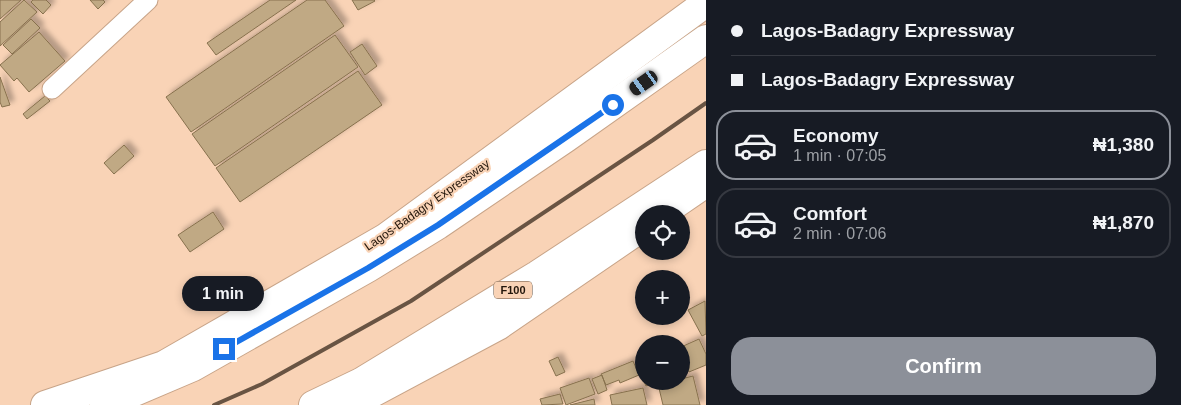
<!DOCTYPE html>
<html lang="en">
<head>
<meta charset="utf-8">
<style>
  body { margin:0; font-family:Helvetica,sans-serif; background:#242831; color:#f1f3f6; height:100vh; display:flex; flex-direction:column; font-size:19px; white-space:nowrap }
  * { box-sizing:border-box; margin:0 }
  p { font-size:16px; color:#9ea1a6 }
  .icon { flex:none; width:28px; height:28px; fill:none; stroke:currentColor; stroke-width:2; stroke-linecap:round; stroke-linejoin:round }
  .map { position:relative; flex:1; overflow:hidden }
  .panel { display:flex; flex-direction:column; background:#171b24; width:475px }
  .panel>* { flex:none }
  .guide { display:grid; align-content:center; height:110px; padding:0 25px; background:#171b24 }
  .tools { position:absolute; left:635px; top:205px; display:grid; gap:10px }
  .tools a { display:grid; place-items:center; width:55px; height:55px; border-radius:50%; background:#171b24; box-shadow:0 2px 8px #0003; font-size:25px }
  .end { position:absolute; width:22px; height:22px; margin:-11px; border:6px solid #1a73e8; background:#fff; box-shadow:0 0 0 2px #fff }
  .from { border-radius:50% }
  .bubble { position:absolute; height:35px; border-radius:18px; background:#171b24; box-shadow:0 2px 8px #0003; font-size:16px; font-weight:700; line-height:35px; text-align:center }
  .car { position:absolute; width:15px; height:30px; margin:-15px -8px; border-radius:6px; box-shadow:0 0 4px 1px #0007; background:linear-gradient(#222 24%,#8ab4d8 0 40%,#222 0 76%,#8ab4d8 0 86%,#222 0) }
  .guide b { display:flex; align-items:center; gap:18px; height:48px; font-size:19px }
  .guide b+b { border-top:1px solid #363941 }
  .guide i { width:12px; height:12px; background:#f1f3f6 }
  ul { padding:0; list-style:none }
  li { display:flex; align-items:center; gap:15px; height:70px; margin:0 10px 8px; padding:0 15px; border:2px solid #363941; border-radius:20px }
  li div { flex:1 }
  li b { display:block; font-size:19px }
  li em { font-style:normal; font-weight:700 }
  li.on { border-color:#8c9099 }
  li>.icon { width:45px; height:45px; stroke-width:1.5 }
  .button { display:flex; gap:10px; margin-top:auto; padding:10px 25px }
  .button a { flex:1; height:58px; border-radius:20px; background:#8c9099; color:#fff; font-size:20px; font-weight:700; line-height:58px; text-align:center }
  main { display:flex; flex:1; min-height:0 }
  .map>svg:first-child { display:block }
  .building { fill:#c0a984; stroke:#87714e; filter:url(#shadow) }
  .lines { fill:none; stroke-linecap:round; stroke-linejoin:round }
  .minor-casing { stroke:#c8a488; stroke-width:21 }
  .primary-casing { stroke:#c8a488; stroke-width:30 }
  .motorway-casing { stroke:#c8a488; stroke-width:30 }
  .minor { stroke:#fff; stroke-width:19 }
  .primary { stroke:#fff; stroke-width:28 }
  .motorway { stroke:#fff; stroke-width:28 }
  .rail { stroke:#695443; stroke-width:4 }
  .route { stroke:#1a73e8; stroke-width:6 }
  .labels { text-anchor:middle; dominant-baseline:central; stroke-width:4.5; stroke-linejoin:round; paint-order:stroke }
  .shield { fill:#f9d3b6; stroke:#634f3e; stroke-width:1 }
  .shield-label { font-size:11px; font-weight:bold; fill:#23160b }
  .street-label { font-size:12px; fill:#23160b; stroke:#f9d3b6 }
</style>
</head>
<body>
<main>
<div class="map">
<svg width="706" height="405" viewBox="0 0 706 405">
  <defs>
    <filter id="shadow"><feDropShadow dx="4.5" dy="-4.5" stdDeviation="2.5" flood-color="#0004"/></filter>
  </defs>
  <rect width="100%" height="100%" fill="#f9d3b6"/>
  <path class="building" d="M 0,0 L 21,0 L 0,19 Z
    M 24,0 L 37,12 L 0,46 L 0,22 Z
    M 33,0 L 46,0 L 51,5 L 43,14 L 31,2 Z
    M 90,0 L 103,0 L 105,2 L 98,9 Z
    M 270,0 L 296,0 L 216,55 L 207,43 Z
    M 307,0 L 325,0 L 344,26 L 191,132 L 166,97 Z
    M 352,0 L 374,0 L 375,1 L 358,10 Z
    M 31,19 L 40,28 L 12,54 L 3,45 Z
    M 39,32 L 65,61 L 29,92 L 17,78 L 14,81 L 0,65 Z
    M 335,35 L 358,67 L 215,166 L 192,134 Z
    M 362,44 L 377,66 L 365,75 L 350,52 Z
    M 358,71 L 382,105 L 240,202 L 216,168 Z
    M 0,77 L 10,105 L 2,107 L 0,102 Z
    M 45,96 L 50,101 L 27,119 L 23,114 Z
    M 124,145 L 134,156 L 114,174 L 104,163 Z
    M 213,212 L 224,229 L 190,252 L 178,235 Z
    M 705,301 L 706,334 L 702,336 L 688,310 Z
    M 699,339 L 706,354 L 706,365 L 689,372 L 681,354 L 681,347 Z
    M 558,357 L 565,372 L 556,376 L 549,361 Z
    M 633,361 L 639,375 L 620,383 L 619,380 L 606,385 L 601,374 Z
    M 644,363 L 644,381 L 657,381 L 646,386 L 637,367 Z
    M 602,375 L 607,390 L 598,394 L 592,379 Z
    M 693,376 L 700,405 L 663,405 L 658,384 L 671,381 L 681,381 L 681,379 Z
    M 589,378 L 595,394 L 566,405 L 560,388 Z
    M 643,388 L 647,405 L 612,405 L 610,395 Z
    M 560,394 L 563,404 L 542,405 L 540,399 Z
    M 594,399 L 595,405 L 570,405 Z"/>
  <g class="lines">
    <defs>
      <path id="minor" d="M 52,89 L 148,0"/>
      <path id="primary" d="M 661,214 L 706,183
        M 45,405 L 164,365 L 385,238 L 706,3
        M 350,405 L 498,326 L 644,226"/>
      <path id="motorway" d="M 104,405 L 193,367 L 368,268 L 438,225 L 566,138 L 706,39
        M 313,405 L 361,382 L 537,275 L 706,164"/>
    </defs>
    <use href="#minor" class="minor-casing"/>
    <use href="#primary" class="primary-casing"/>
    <use href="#motorway" class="motorway-casing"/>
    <use href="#minor" class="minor"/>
    <use href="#primary" class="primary"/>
    <use href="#motorway" class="motorway"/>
    <path class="rail" d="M 214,405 L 262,384 L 411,301 L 653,140 L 706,103"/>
  </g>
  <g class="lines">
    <path class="route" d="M 224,349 L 368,268 L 438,225 L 613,105"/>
  </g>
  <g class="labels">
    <rect class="shield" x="494" y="281.5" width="38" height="17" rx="4"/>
    <g class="shield-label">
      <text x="513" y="290">F100</text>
    </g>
    <g class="street-label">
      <text transform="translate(427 205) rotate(-35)">Lagos-Badagry Expressway</text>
    </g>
  </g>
</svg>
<div class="tools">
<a><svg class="icon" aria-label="locate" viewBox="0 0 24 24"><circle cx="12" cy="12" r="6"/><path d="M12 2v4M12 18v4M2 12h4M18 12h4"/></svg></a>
<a>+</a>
<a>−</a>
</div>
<i class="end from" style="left:613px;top:105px"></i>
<i class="end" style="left:224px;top:349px"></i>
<div class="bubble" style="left:182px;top:276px;width:82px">1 min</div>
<i class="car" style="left:644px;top:83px;rotate:235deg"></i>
</div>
<section class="panel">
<div class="guide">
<b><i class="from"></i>Lagos-Badagry Expressway</b>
<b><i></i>Lagos-Badagry Expressway</b>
</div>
<ul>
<li class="on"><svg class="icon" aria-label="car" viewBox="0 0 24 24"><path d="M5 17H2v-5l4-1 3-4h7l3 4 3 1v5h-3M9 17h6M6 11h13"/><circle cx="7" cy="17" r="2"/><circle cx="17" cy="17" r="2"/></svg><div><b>Economy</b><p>1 min · 07:05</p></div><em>₦1,380</em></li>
<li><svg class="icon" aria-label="car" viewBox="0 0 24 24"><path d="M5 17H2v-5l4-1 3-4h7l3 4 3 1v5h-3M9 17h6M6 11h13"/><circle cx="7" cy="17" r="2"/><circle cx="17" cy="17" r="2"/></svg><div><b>Comfort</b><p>2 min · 07:06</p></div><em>₦1,870</em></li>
</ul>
<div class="button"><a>Confirm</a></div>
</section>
</main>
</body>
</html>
